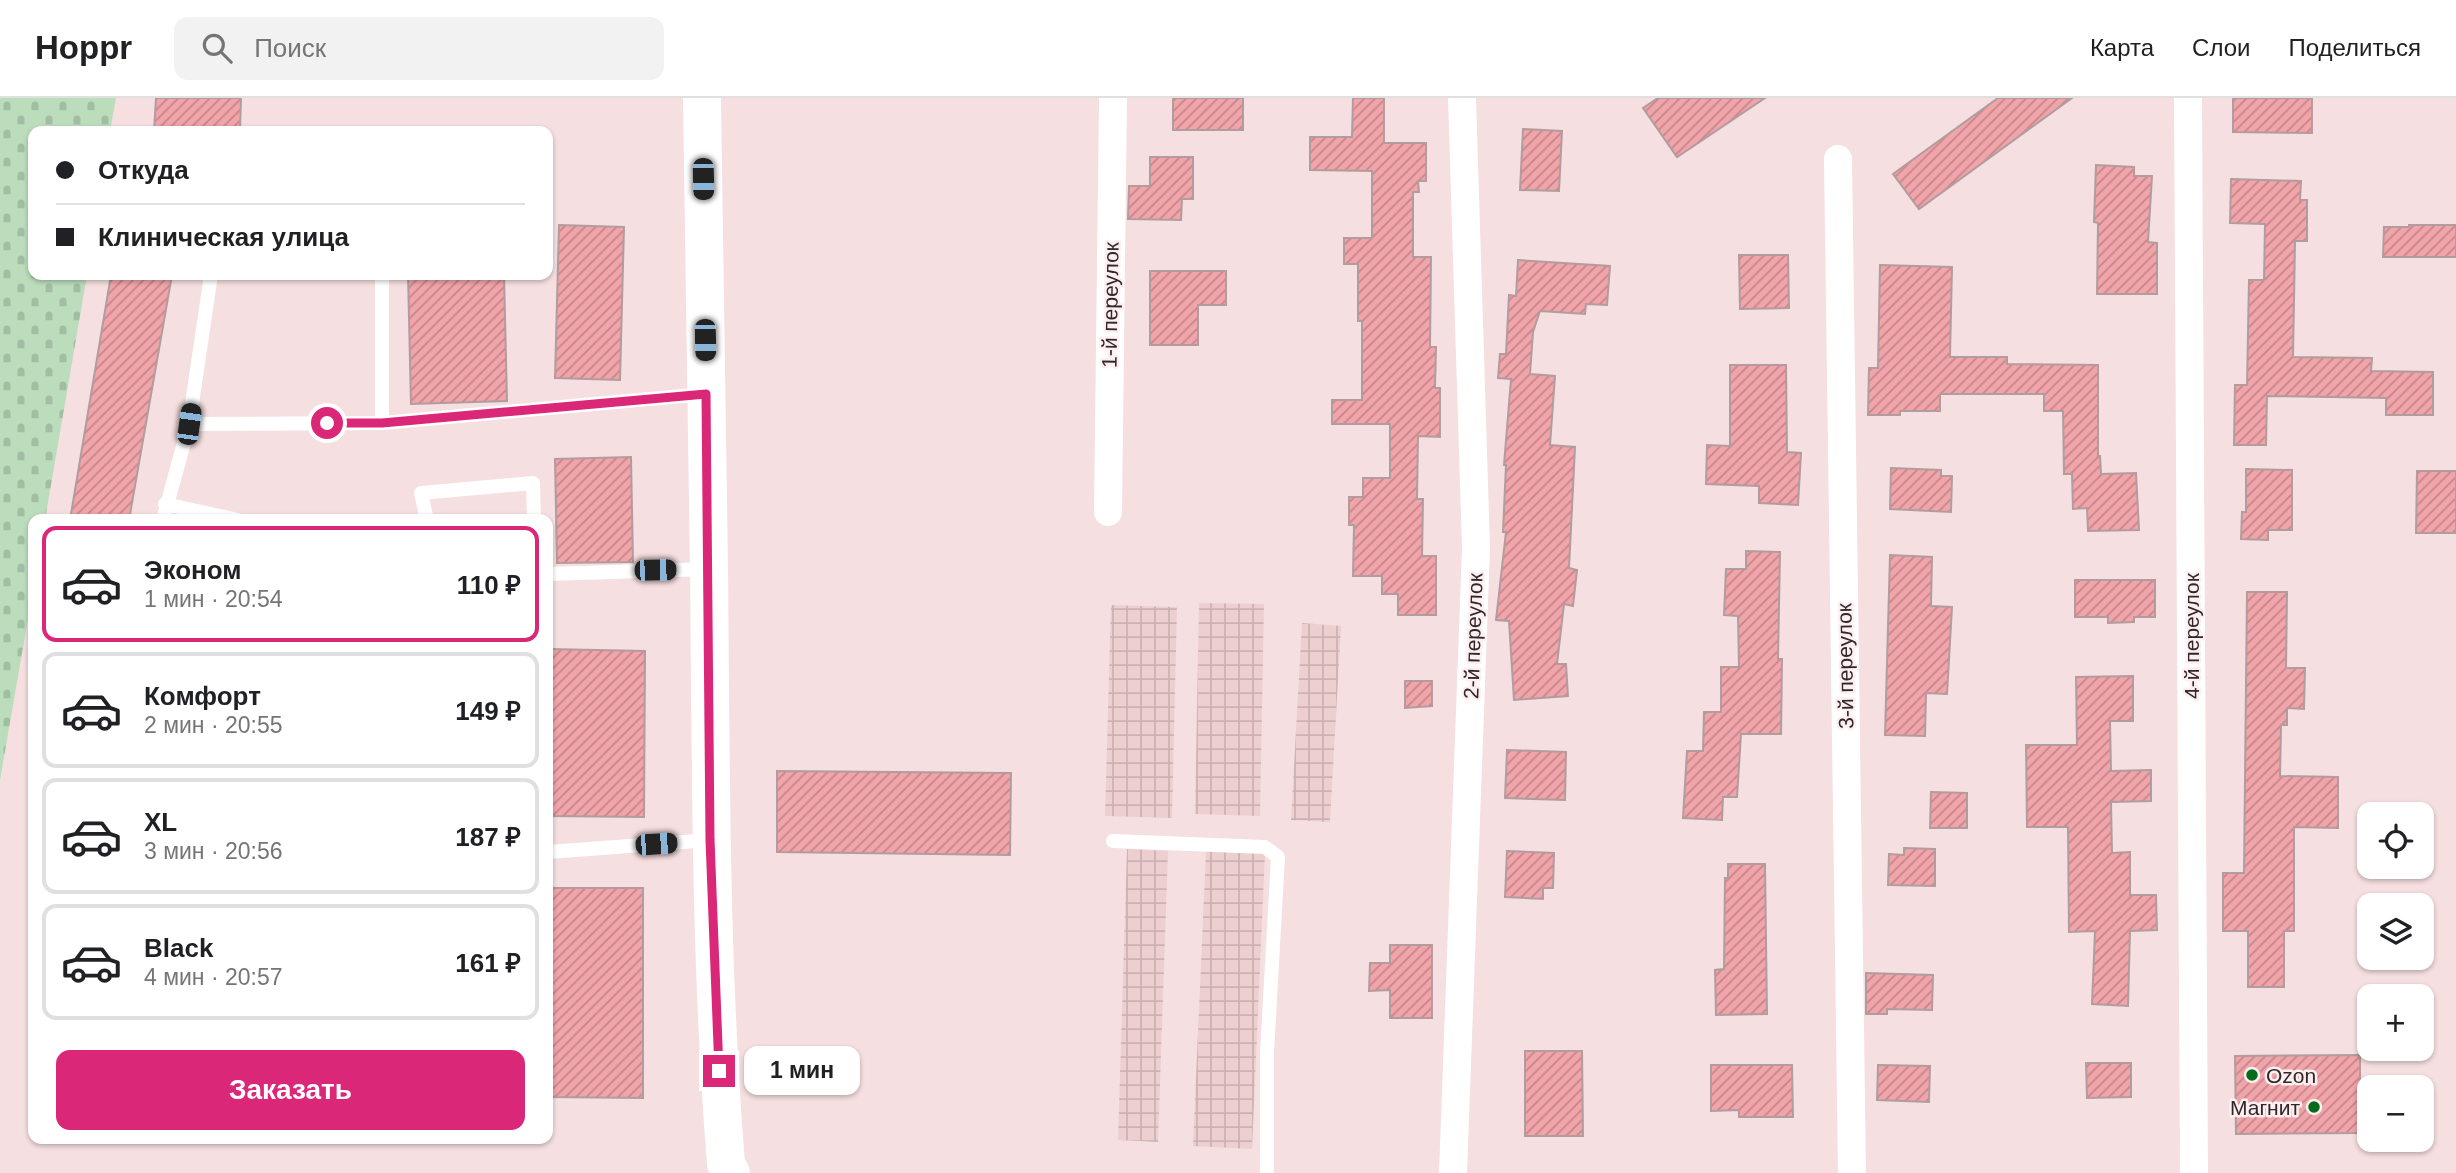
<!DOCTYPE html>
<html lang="ru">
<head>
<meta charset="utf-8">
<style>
  body { margin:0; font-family:Helvetica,sans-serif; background:#f2f2f2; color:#202124; height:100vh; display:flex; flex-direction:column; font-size:26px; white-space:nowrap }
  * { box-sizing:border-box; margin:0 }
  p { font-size:23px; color:#757577 }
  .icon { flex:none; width:38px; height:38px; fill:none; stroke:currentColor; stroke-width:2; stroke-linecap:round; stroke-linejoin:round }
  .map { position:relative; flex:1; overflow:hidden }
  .drawer { position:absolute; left:28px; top:416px; width:525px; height:630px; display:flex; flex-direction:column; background:#fff; border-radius:14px; box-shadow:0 2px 5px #0004 }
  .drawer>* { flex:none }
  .banner { position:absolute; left:28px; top:28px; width:525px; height:154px; border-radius:14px; box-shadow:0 2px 5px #0004; display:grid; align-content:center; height:154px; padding:0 28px; background:#fff }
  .controls { position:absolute; left:2357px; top:704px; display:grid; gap:14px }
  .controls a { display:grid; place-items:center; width:77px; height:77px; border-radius:14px; background:#fff; box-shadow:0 2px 5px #0004; font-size:35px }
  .end { position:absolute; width:32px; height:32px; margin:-16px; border:9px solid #db2777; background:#fff; box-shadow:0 0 0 4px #fff }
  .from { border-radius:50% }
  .bubble { position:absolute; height:49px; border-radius:14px; background:#fff; box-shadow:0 2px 5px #0004; font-size:23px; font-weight:700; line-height:49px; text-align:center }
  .car { position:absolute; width:21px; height:42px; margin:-21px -10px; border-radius:9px; box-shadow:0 0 5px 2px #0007; background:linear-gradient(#222 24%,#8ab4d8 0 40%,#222 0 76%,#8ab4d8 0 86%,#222 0) }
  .banner b { display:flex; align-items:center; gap:24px; height:66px; font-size:26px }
  .banner b+b { border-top:2px solid #e0e0e0 }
  .banner i { width:18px; height:18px; background:#202124 }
  ul { padding:12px 0 0; list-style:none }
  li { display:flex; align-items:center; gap:21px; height:116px; margin:0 14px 10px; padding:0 14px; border:4px solid #e0e0e0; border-radius:14px }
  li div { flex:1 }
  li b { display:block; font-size:26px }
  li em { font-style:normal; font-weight:700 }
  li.selected { border-color:#db2777 }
  li>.icon { width:63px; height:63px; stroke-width:1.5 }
  .button { display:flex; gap:14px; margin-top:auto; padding:14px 28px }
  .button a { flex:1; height:80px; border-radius:14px; background:#db2777; color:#fff; font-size:28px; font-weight:700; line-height:80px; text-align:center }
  header { display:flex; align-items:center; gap:42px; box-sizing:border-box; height:98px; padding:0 35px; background:#fff; border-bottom:2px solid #e0e0e0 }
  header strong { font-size:33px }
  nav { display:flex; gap:38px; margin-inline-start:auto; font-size:24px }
  .search { width:490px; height:63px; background:#f2f2f2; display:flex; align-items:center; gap:18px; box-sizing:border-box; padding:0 24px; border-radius:14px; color:#757577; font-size:26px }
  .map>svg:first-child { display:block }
  .industrial { fill:url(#industrial-grid) }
  .cemetery { fill:url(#cemetery-stones) }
  .building { fill:url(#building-hatch); stroke:#b29c9d; stroke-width:2 }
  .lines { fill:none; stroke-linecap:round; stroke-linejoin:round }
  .service { stroke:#fff; stroke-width:14 }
  .minor { stroke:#fff; stroke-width:28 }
  .secondary { stroke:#fff; stroke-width:38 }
  .route { stroke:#db2777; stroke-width:9 }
  .poi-dot { fill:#076c1a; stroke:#fdeff0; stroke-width:2.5 }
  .labels { text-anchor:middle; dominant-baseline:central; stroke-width:5; stroke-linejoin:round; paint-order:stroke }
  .street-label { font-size:21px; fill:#302728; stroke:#fdeff0 }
  .poi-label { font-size:21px; fill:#302728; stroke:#fdeff0; text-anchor:start }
</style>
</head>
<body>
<header>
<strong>Hoppr</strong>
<div class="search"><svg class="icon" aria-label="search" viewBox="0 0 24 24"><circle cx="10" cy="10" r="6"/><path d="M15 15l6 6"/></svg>Поиск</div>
<nav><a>Карта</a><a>Слои</a><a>Поделиться</a></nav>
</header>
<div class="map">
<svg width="2456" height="1075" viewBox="0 0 2456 1075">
  <defs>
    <pattern id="industrial-grid" width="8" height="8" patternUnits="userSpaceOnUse" patternTransform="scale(1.75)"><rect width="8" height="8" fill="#edcfd0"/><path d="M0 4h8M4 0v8" fill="none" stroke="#ccb2b3"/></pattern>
    <pattern id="cemetery-stones" width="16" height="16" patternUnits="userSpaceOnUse" patternTransform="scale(1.75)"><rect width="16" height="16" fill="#bcddbc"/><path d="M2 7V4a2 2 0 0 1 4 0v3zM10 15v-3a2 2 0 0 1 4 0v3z" fill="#a2bea2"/></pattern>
    <pattern id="building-hatch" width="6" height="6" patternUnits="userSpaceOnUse" patternTransform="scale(1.75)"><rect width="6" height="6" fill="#f1a4a9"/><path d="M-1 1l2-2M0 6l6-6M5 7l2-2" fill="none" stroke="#c4868a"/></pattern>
  </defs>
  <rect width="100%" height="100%" fill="#f6dfe0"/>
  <path class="industrial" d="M 1199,505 L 1264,506 L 1260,718 L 1195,716 Z
    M 1111,507 L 1177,509 L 1172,720 L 1105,718 Z
    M 1302,525 L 1341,528 L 1330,724 L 1291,722 Z
    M 1127,751 L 1168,753 L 1158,1044 L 1118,1042 Z
    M 1206,753 L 1265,755 L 1252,1051 L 1193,1048 Z"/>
  <path class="cemetery" d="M 0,0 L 116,0 L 110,33 L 33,33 L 33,177 L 87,177 L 45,422 L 33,422 L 33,492 L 0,682 Z"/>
  <path class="building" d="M 156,0 L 241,0 L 240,33 L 154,33 Z
    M 1173,0 L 1243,0 L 1243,32 L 1173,32 Z
    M 1353,0 L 1384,0 L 1384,45 L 1426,45 L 1426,83 L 1418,83 L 1419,94 L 1413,94 L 1413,159 L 1431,159 L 1430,249 L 1436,249 L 1435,290 L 1440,290 L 1440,339 L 1418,338 L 1417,401 L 1423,401 L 1422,458 L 1436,458 L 1436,517 L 1398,517 L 1398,496 L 1382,496 L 1382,478 L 1353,478 L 1354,427 L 1349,427 L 1349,399 L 1363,399 L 1363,380 L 1390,380 L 1390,326 L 1332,326 L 1332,302 L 1362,302 L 1362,223 L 1358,223 L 1358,166 L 1344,166 L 1344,140 L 1372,140 L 1372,73 L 1310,72 L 1310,39 L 1352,39 Z
    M 1658,0 L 1765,0 L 1677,59 L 1643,10 Z
    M 1998,0 L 2072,0 L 1919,111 L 1893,76 Z
    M 2233,0 L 2312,0 L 2312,35 L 2233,34 Z
    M 1523,31 L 1562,33 L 1559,93 L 1520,92 Z
    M 1150,59 L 1193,59 L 1193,101 L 1182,101 L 1181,122 L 1128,121 L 1129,88 L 1150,88 Z
    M 2096,67 L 2134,69 L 2134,78 L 2152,78 L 2148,144 L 2157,145 L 2157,196 L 2097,196 L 2098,125 L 2094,124 Z
    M 2231,81 L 2301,83 L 2300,102 L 2307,102 L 2307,143 L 2295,143 L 2293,259 L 2372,260 L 2371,273 L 2433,274 L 2433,317 L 2386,317 L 2386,300 L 2267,298 L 2266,347 L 2234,347 L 2235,287 L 2247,287 L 2249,182 L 2264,182 L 2265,126 L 2230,125 Z
    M 559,127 L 624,129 L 620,282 L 555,280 Z
    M 2409,127 L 2456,127 L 2456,159 L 2383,159 L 2384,129 L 2409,129 Z
    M 1739,157 L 1788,157 L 1789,210 L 1740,211 Z
    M 1518,162 L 1610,168 L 1607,207 L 1586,206 L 1585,216 L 1540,213 L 1533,234 L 1530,276 L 1555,278 L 1550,347 L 1575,349 L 1569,470 L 1577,472 L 1573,508 L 1564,506 L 1557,566 L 1566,566 L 1568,598 L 1514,602 L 1509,523 L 1496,522 L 1506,434 L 1503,434 L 1506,367 L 1504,367 L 1511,281 L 1498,280 L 1500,256 L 1506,256 L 1509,197 L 1516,198 Z
    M 1880,167 L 1952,169 L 1950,259 L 2007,259 L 2007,266 L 2098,267 L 2098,358 L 2100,358 L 2101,376 L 2136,375 L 2139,432 L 2088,433 L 2087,410 L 2073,411 L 2072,376 L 2064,376 L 2063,313 L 2044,313 L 2044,296 L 1940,296 L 1940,313 L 1900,313 L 1900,317 L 1868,317 L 1869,270 L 1878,270 Z
    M 1150,173 L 1226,173 L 1226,207 L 1198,207 L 1198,247 L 1150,247 Z
    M 111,177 L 172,177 L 129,422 L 70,422 Z
    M 408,177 L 504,177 L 507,303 L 411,306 Z
    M 1730,267 L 1786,267 L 1787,354 L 1801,355 L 1798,407 L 1759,405 L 1759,388 L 1706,386 L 1707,347 L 1730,348 Z
    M 631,359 L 633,464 L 557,465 L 555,361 Z
    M 1891,370 L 1941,372 L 1941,378 L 1952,378 L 1951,414 L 1890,411 Z
    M 2246,371 L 2292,372 L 2292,432 L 2268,432 L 2268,442 L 2241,441 L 2242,414 L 2246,414 Z
    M 2417,373 L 2456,373 L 2456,435 L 2416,435 Z
    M 1746,453 L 1780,454 L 1778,561 L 1782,561 L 1781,636 L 1741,636 L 1737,699 L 1723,699 L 1722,722 L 1683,720 L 1687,653 L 1703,653 L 1704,614 L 1721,614 L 1721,569 L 1739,569 L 1738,518 L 1724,517 L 1726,471 L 1746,471 Z
    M 1890,457 L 1932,459 L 1931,508 L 1952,509 L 1947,596 L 1926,595 L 1925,638 L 1885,637 Z
    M 2075,482 L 2155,482 L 2155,519 L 2134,519 L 2134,524 L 2108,525 L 2108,519 L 2075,519 Z
    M 2247,494 L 2287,494 L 2286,570 L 2305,570 L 2304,611 L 2287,610 L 2287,627 L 2281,627 L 2280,678 L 2338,679 L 2338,730 L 2294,729 L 2294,833 L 2284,833 L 2284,889 L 2248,889 L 2248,833 L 2223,833 L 2223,775 L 2244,775 Z
    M 548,551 L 645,553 L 644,719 L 548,718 Z
    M 2133,578 L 2133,623 L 2110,623 L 2111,673 L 2151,672 L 2151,703 L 2111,704 L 2112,755 L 2130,754 L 2130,797 L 2156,797 L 2157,832 L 2130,833 L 2128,908 L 2092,906 L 2095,833 L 2069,834 L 2068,729 L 2027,729 L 2026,647 L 2077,647 L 2076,579 Z
    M 1405,583 L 1432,583 L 1432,608 L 1405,610 Z
    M 1507,652 L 1566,654 L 1565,702 L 1505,700 Z
    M 777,673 L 1011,675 L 1010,757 L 777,754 Z
    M 1931,694 L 1967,695 L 1967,730 L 1930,730 Z
    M 1904,750 L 1935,751 L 1935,788 L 1888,787 L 1889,756 L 1904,757 Z
    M 1507,753 L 1554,755 L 1553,790 L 1543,790 L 1543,801 L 1505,799 Z
    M 1728,766 L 1765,766 L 1767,916 L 1716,917 L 1715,872 L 1724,871 L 1725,780 L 1728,780 Z
    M 548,790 L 643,790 L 643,1000 L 548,999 Z
    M 1390,847 L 1432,847 L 1432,920 L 1390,920 L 1390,892 L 1369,893 L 1370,865 L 1390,865 Z
    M 1866,875 L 1933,877 L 1932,912 L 1887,911 L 1887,916 L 1866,916 Z
    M 1525,953 L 1582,953 L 1583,1038 L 1525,1038 Z
    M 2360,957 L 2360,1035 L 2236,1036 L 2235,958 Z
    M 2086,965 L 2131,965 L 2131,999 L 2087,1000 Z
    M 1711,967 L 1792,967 L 1793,1019 L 1739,1019 L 1739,1012 L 1711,1013 Z
    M 1878,967 L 1930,968 L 1929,1004 L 1877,1002 Z"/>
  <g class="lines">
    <path class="service" d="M 382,177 L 382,325
      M 189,326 L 211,177
      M 165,406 L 238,422
      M 163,422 L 189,326 L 382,325 L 705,296
      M 427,422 L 421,395 L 533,385 L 534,422
      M 548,476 L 707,471
      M 1113,743 L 1265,749 L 1278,759 L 1267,955 L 1267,1075
      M 548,754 L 710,742"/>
    <path class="minor" d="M 2188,0 L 2194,1075
      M 1838,61 L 1852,1075
      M 1108,414 L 1113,0
      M 1453,1075 L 1476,450 L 1462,0"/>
    <path class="secondary" d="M 702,0 C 704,157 707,314 709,471 C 711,670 710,868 726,1066 L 731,1075"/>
  </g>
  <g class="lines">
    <path class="route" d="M 327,325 L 382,325 L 706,296 L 710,742 L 719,973"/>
  </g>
  <g class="poi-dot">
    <circle cx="2252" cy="977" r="7"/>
    <circle cx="2314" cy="1009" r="7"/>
  </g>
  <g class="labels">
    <g class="street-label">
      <text transform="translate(1110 207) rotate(-89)">1-й переулок</text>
      <text transform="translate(1473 538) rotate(-88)">2-й переулок</text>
      <text transform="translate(2191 538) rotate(-90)">4-й переулок</text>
      <text transform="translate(1845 568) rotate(-91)">3-й переулок</text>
    </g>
    <g class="poi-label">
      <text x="2266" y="977">Ozon</text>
      <text x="2300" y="1009" text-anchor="end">Магнит</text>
    </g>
  </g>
</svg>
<div class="controls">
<a><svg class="icon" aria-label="locate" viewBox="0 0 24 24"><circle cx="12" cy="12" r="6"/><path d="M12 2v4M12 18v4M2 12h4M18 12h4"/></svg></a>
<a><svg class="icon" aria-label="layers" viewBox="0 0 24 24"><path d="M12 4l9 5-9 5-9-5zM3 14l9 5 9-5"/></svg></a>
<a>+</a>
<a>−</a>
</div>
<i class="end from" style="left:327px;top:325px"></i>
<i class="end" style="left:719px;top:973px"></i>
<div class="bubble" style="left:744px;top:948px;width:116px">1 мин</div>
<i class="car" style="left:703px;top:81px;rotate:179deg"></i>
<i class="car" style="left:705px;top:242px;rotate:179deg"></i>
<i class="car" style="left:189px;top:326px;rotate:8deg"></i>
<i class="car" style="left:655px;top:472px;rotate:89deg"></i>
<i class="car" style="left:656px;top:746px;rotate:86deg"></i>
<div class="banner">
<b><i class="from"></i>Откуда</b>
<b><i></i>Клиническая улица</b>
</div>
<section class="drawer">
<ul>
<li class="selected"><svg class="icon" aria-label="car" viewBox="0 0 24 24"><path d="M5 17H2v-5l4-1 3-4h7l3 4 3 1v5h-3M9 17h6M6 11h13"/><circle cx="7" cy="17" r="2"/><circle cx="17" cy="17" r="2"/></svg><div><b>Эконом</b><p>1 мин · 20:54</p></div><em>110 ₽</em></li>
<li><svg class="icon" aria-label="car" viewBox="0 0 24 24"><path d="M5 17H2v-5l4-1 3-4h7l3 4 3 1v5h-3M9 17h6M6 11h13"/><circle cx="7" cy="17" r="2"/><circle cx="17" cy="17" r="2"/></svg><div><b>Комфорт</b><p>2 мин · 20:55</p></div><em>149 ₽</em></li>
<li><svg class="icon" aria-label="car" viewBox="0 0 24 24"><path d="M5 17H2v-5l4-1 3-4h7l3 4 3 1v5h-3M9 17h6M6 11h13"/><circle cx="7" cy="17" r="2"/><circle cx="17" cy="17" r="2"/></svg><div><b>XL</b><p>3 мин · 20:56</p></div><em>187 ₽</em></li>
<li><svg class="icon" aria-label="car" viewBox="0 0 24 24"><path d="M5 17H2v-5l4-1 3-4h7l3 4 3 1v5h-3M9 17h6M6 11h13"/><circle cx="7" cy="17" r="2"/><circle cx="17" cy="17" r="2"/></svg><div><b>Black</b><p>4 мин · 20:57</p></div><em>161 ₽</em></li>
</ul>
<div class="button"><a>Заказать</a></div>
</section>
</div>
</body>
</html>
